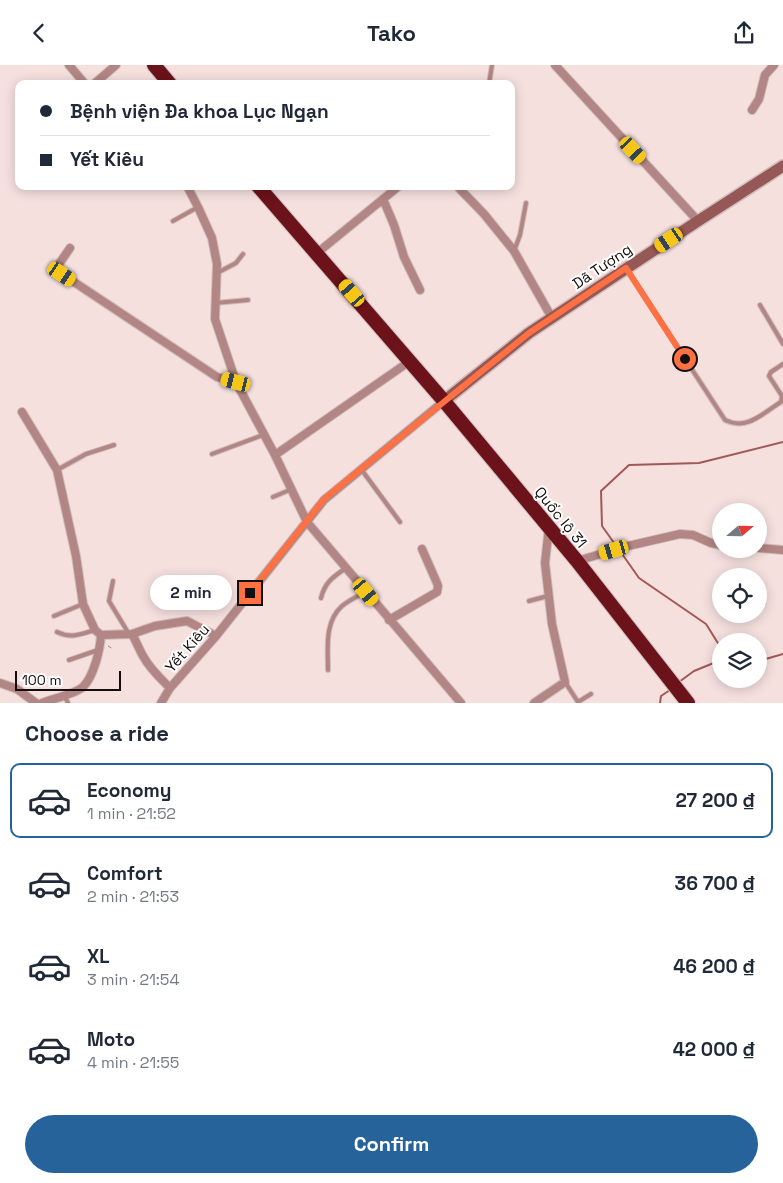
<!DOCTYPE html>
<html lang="en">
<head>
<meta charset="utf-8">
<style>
  body { margin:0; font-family:"Space Grotesk",sans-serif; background:#f6f6f7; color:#1f2937; height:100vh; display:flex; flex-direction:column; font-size:19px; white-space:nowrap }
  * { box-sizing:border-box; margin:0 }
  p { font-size:16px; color:#747a83 }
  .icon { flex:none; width:28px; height:28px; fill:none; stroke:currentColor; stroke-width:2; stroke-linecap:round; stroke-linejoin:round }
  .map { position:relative; height:638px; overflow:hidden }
  .details { display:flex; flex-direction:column; background:#fff; flex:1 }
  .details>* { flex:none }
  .banner { position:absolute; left:15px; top:15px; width:500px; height:110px; border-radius:10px; box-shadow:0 2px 12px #0003; display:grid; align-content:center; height:110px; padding:0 25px; background:#fff }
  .needle { width:32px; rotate:70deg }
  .tools { position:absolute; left:712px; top:438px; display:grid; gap:10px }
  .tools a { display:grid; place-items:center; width:55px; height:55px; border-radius:50%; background:#fff; box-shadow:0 2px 12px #0003; font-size:25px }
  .scale { position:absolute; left:15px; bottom:12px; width:106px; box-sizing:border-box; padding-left:5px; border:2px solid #140d0c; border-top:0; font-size:14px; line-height:18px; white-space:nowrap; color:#140d0c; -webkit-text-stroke:4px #fff; paint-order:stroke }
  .end { position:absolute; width:22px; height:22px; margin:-11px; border:6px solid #ff7043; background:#111; box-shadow:0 0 0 2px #111 }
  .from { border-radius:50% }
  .bubble { position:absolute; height:35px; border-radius:18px; background:#fff; box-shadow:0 2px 12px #0003; font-size:16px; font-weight:600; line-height:35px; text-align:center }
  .car { position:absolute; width:15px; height:30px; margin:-15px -8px; border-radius:6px; box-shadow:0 0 4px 1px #0007; background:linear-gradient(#f5c518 24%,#345 0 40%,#f5c518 0 76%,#345 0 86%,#f5c518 0) }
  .banner b { display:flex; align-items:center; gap:18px; height:48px; font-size:19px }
  .banner b+b { border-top:1px solid #e0e1e3 }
  .banner i { width:12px; height:12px; background:#1f2937 }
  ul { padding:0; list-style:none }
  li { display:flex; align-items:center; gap:15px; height:75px; margin:0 10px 8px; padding:0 15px; border:2px solid transparent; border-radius:10px }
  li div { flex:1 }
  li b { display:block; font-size:19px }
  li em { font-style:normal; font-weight:600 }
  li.on { border-color:#26639a }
  li>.icon { width:45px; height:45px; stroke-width:1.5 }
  h2 { padding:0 25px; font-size:22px; line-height:60px }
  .cta { display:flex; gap:10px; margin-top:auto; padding:10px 25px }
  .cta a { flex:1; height:58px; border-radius:30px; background:#26639a; color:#fff; font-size:20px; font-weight:600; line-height:58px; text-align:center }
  header { display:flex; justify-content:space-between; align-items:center; height:65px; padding:0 25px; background:#fff; font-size:22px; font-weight:600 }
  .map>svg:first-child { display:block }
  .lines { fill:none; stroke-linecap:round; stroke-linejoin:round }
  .stream { stroke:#a05958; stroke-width:2 }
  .lane-casing { stroke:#d1bebc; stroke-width:6 }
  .street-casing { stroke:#d1bebc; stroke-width:10 }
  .secondary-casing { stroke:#d1bebc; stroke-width:14 }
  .highway-casing { stroke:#d1bebc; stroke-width:16 }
  .path { stroke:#9c8d8b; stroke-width:1; stroke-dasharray:4 4; stroke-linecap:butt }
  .lane { stroke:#b28684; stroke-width:4 }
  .street { stroke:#b28684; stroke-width:8 }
  .secondary { stroke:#965856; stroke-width:11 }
  .highway { stroke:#6b121a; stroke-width:14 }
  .route { stroke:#ff7043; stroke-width:6 }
  .labels { text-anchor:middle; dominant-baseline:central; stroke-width:4; stroke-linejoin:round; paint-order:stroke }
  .street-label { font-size:15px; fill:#140d0c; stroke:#fff }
</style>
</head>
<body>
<header><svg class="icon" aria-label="back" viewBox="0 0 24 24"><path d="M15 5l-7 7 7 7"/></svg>Tako<svg class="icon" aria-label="share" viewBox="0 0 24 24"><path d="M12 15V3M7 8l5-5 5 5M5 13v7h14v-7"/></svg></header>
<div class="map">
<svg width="783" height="638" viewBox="0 0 783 638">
  <rect width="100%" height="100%" fill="#f5e0de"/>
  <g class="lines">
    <path class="stream" d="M 617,482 L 602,461 L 601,426 L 629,400 L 699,398 L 783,377
      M 620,486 L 639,513 L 706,559 L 721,583
      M 759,596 L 783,589
      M 679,617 L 694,606 L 721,595
      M 660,638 L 661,631 L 670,625"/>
    <defs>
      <path id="lane" d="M 489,19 L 492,0
        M 173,156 L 198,142
        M 514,186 L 520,170 L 526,138
        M 627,205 L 725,355 C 747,366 763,348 781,337 L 782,331 L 769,311 L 771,307 L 783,299
        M 217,208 L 236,198 L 243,189
        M 215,238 L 248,235
        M 760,240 L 783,279
        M 212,389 L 263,370
        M 361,404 L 400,457
        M 57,405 L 86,389 L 114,380
        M 273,432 L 292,424
        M 113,516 L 109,536 L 129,569
        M 321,533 C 325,517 333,512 346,503
        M 529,536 L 548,531
        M 54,551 L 83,539
        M 57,567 C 71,574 81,569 95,565
        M 69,595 L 98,585
        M 328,605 C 328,584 324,557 342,541 C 349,535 358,531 366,527
        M 565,617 L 578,637 L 591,629
        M 64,630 L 68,638"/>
      <path id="street" d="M 69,0 L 85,19
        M 555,0 L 698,156
        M 94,19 L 116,0
        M 752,45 L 759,34 L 765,10 L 774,0
        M 187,121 L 198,142 L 212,173 L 217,199 L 215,254 L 236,317 L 275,390 L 307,457 L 461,638
        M 457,121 L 484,149 L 514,186 L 552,253
        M 383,134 L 394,160 L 404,192 L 420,225
        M 70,183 L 59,199 L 58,203 L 62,209 L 217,312 L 236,317
        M 317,188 L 399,121
        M 22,347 L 57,405 L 76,491 L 83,539 L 95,565 L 101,570 L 132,569 L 155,561 L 187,556 L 216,571
        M 275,390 L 410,296
        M 759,483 L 783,485
        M 577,496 L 628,481 L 680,469 L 693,470 L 711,478 L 721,480
        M 389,555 L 437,527 L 438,521 L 437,518 L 422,484
        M 132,569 C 136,576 139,584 143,591 C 150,604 160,613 170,623
        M 0,618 L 17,624 L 36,638
        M 42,638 C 52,634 75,629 83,622 C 94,611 100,585 101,570
        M 161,638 L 170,623 L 216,571 L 324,435 L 444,336
        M 534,638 L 565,617 L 552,559 L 545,498 L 549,462"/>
      <path id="secondary" d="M 444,336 L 529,268 L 698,156 L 783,101"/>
      <path id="highway" d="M 154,0 L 170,19
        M 258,121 L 444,336 L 577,496 L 688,638"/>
    </defs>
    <use href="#lane" class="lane-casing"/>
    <use href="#street" class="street-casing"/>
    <use href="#secondary" class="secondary-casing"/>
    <use href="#highway" class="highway-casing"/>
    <path class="path" d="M 108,581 L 113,584"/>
    <use href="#lane" class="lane"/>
    <use href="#street" class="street"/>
    <use href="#secondary" class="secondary"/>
    <use href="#highway" class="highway"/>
  </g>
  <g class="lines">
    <path class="route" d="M 250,528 L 324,434 L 529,268 L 626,203 L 685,294"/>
  </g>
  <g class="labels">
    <g class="street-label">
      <text transform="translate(602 201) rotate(-34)">Dã Tượng</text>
      <text transform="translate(561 452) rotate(51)">Quốc lộ 31</text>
      <text transform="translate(187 583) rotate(-49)">Yết Kiêu</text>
    </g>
  </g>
</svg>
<div class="tools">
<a><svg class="needle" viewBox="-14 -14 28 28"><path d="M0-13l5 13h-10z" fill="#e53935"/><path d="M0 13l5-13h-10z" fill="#747a83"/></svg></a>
<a><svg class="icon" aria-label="locate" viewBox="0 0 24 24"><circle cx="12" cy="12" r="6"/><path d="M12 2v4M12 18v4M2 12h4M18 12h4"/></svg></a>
<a><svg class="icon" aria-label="layers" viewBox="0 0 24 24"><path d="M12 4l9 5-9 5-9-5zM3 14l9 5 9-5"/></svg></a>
</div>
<div class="scale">100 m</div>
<i class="end from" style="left:685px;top:294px"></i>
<i class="end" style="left:250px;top:528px"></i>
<div class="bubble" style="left:150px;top:510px;width:82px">2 min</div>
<i class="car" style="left:633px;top:85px;rotate:137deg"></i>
<i class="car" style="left:669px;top:175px;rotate:236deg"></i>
<i class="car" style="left:62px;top:209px;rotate:124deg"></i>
<i class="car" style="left:352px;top:228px;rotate:319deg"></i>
<i class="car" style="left:236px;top:317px;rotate:284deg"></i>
<i class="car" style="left:614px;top:485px;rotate:254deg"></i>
<i class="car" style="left:366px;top:527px;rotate:140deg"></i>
<div class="banner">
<b><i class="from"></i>Bệnh viện Đa khoa Lục Ngạn</b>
<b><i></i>Yết Kiêu</b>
</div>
</div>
<section class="details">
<h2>Choose a ride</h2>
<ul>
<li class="on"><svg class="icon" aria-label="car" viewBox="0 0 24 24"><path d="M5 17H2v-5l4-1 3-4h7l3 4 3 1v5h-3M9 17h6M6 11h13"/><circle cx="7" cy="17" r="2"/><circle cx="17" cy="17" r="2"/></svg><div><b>Economy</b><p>1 min · 21:52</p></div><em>27 200 ₫</em></li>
<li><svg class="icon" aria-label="car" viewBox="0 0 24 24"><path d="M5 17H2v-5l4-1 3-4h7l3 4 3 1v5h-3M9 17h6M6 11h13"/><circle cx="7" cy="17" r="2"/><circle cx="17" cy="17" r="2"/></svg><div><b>Comfort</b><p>2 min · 21:53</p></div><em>36 700 ₫</em></li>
<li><svg class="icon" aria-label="car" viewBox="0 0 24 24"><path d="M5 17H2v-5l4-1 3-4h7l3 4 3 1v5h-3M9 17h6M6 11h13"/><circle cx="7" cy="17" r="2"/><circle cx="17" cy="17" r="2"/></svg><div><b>XL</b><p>3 min · 21:54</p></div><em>46 200 ₫</em></li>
<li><svg class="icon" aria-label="car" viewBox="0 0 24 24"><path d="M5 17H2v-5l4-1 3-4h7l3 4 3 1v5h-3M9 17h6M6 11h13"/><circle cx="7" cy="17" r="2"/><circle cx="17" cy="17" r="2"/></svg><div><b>Moto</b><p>4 min · 21:55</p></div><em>42 000 ₫</em></li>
</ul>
<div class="cta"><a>Confirm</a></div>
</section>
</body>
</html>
